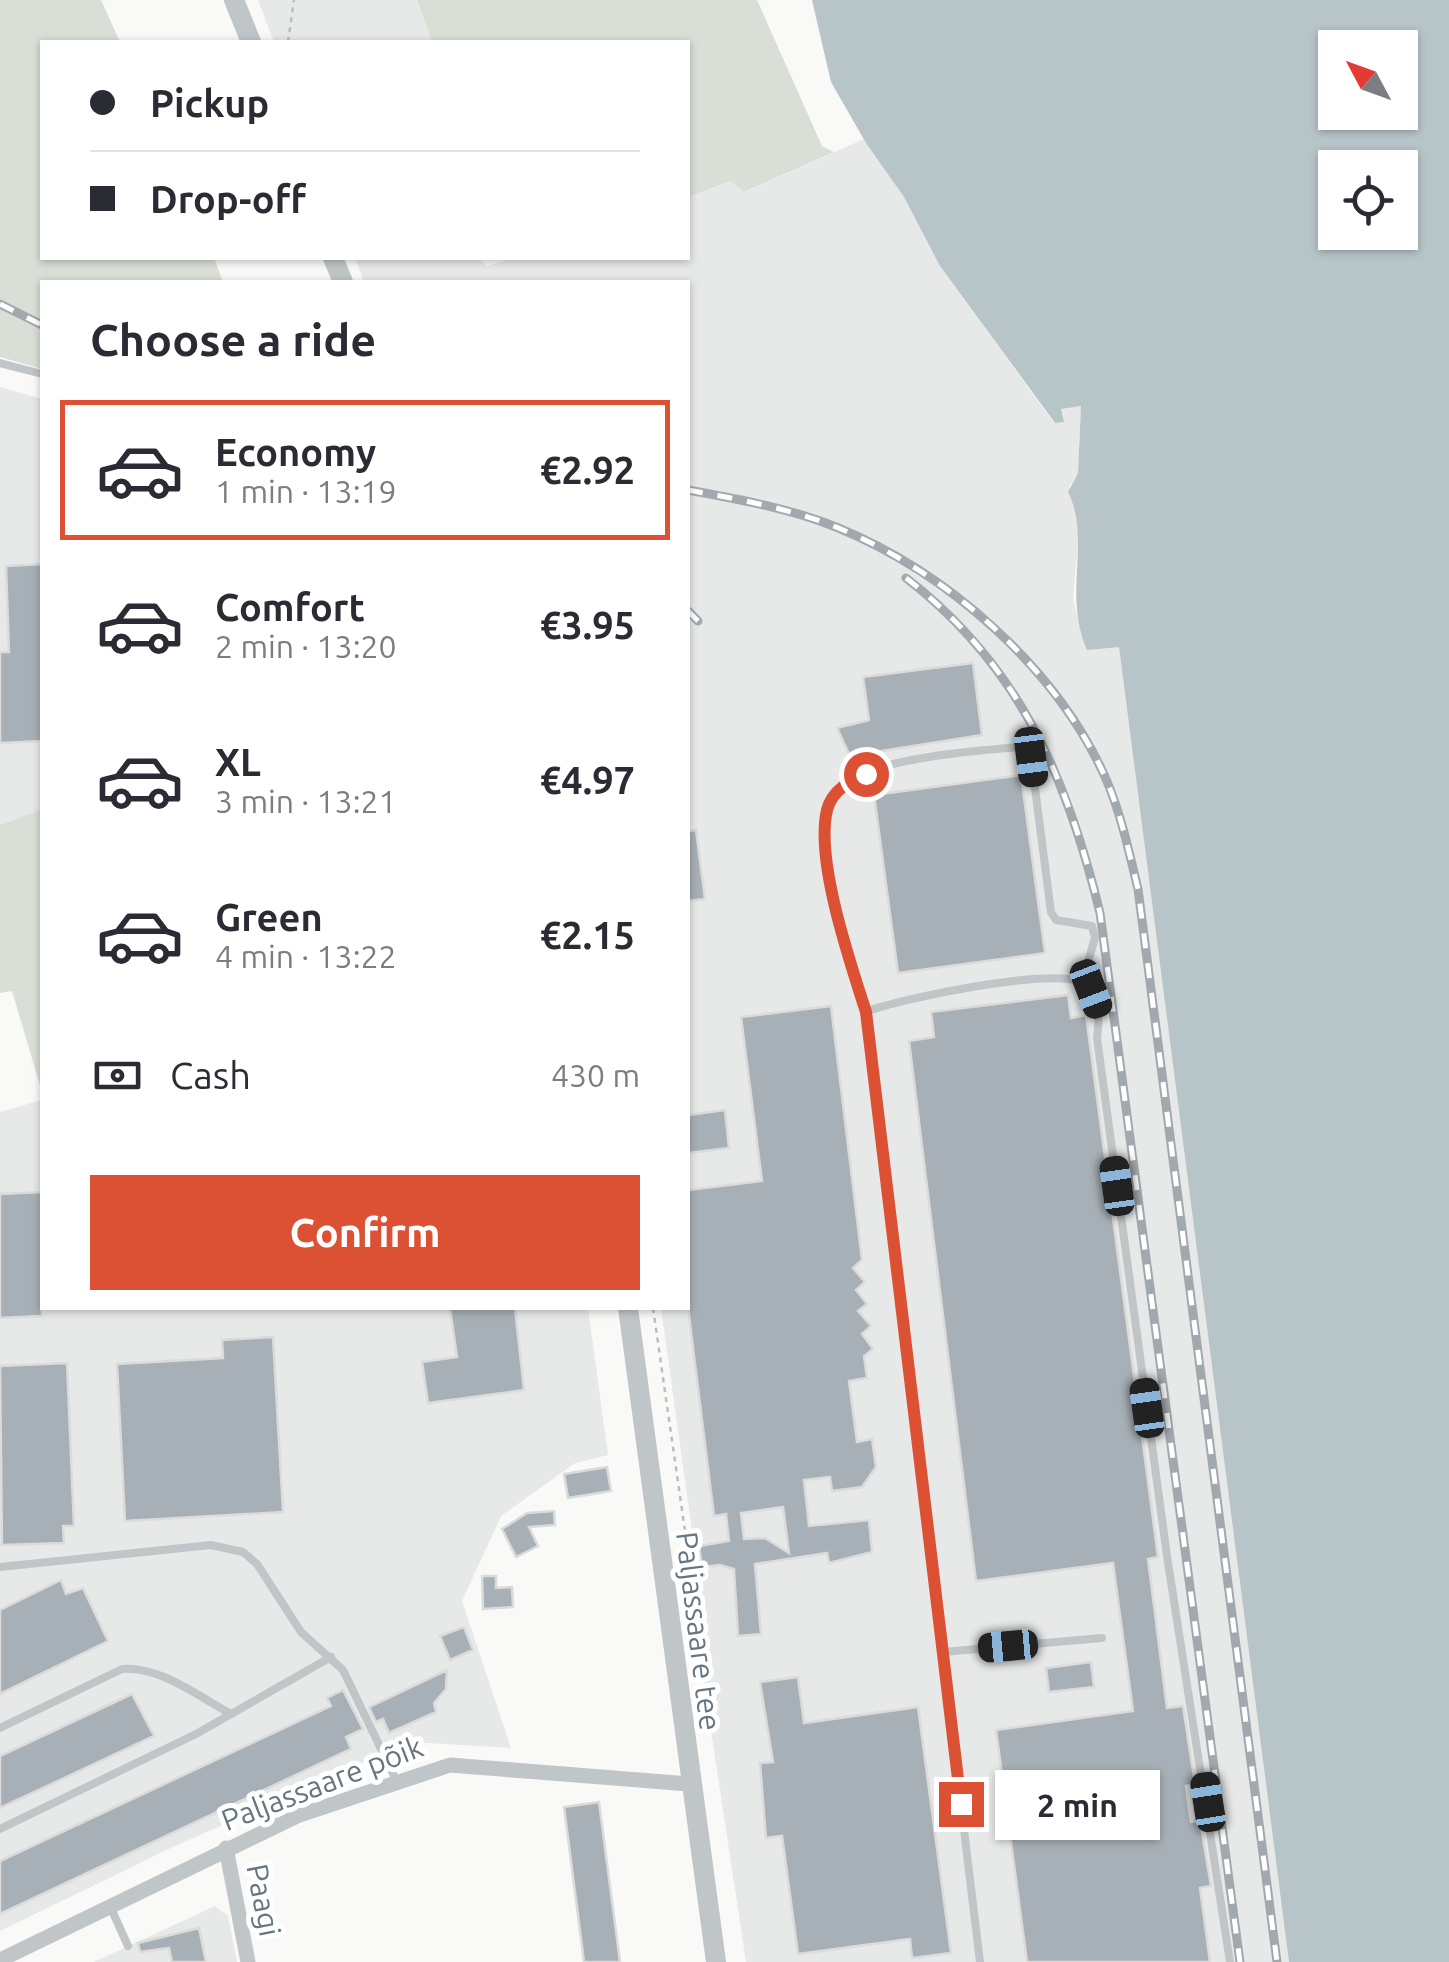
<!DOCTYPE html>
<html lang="en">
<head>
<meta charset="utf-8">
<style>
  body { margin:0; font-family:Ubuntu,sans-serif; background:#f2f2f3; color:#2b2b33; height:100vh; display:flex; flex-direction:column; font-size:38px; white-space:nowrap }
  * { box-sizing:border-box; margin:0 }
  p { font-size:32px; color:#7c7c81 }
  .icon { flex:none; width:55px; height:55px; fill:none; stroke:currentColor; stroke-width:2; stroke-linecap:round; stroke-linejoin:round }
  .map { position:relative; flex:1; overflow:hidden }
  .side { position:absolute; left:40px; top:280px; width:650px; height:1030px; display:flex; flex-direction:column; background:#fff; border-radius:0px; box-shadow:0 2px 8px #0004 }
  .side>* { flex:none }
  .hud { position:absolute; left:40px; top:40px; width:650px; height:220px; border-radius:0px; box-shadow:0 2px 8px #0004; display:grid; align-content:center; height:220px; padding:0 50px; background:#fff }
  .needle { width:65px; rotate:311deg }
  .fabs { position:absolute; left:1318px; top:30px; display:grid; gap:20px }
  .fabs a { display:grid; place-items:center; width:100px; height:100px; border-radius:0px; background:#fff; box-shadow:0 2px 8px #0004; font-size:50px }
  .end { position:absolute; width:45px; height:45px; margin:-22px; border:12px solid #dc5133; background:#fff; box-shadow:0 0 0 5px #fff }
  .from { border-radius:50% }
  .bubble { position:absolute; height:70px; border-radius:0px; background:#fff; box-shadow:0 2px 8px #0004; font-size:32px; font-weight:700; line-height:70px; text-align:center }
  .car { position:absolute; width:30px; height:60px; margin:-30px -15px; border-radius:12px; box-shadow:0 0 8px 2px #0007; background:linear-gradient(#222 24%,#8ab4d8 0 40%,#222 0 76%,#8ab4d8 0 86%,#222 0) }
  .hud b { display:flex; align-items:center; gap:35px; height:95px; font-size:38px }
  .hud b+b { border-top:2px solid #e1e1e2 }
  .hud i { width:25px; height:25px; background:#2b2b33 }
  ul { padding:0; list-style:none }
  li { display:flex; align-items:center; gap:30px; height:140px; margin:0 20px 15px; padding:0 30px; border:5px solid transparent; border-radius:0px }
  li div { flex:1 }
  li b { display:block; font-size:38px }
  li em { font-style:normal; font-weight:700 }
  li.active { border-color:#dc5133 }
  li>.icon { width:90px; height:90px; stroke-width:1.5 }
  h2 { padding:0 50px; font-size:45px; line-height:120px }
  .pay { display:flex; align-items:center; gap:25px; height:110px; padding:0 50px; font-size:38px }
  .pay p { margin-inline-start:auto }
  .cta { display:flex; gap:20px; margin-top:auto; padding:20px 50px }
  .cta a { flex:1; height:115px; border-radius:0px; background:#dc5133; color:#fff; font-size:40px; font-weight:700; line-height:115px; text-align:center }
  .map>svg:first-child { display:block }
  .built { fill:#e7e8e8 }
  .green { fill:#d9ded6 }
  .water { fill:#b8c5c8; fill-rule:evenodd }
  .building { fill:#a7b0b6; stroke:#dbdbd9; stroke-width:2.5; fill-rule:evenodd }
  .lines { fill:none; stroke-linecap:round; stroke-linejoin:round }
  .path { stroke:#bbbec0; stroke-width:2.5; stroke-dasharray:5 5; stroke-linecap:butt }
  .service { stroke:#c0c5c8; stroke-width:8 }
  .minor { stroke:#c0c5c8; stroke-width:15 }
  .tertiary { stroke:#c0c5c8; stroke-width:20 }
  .rail-casing { stroke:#a2a9ae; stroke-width:9 }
  .rail { stroke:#fff; stroke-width:5; stroke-dasharray:15; stroke-linecap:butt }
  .route { stroke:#dc5133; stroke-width:12 }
  .labels { text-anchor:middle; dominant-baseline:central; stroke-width:10; stroke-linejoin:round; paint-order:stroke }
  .street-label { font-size:30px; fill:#657680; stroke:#fff }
</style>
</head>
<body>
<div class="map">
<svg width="1449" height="1962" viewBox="0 0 1449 1962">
  <rect width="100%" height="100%" fill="#f9f9f7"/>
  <path class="built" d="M 258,0 L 417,0 L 432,42 L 274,42 Z
    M 864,139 L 904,197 L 940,266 L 1054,423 L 1061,409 L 1081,406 L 1078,473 L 1069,487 L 1080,519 L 1073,600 L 1087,650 L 1119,646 L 1289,1962 L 746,1962 L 700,1658 L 695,1553 L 661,1308 L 688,1308 L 688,282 L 364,282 L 355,258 L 479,258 L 487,266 L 513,258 L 688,258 L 688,197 L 732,181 L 745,192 Z
    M 0,387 L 42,399 L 42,809 L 0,825 Z
    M 42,1100 L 42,1308 L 588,1308 L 608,1455 L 575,1463 L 501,1516 L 462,1601 L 511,1748 L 411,1742 L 175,1846 L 0,1931 L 0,1112 Z
    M 215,1906 L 228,1916 L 237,1962 L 94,1962 Z"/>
  <path class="green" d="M 0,0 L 101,0 L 120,42 L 42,42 L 42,258 L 214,258 L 223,282 L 42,282 L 42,369 L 0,357 Z
    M 417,0 L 757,0 L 822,146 L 834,152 L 744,192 L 731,181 L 688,197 L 688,42 L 432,42 Z
    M 42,809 L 42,1092 L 12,991 L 0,993 L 0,825 Z"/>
  <path class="water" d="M 812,0 L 1449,0 L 1449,1962 L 1289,1962 L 1119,647 L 1087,650 C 1062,592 1092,540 1068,492 L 1078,473 L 1081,406 L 1061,409 L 1064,422 L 1055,423 L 940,266 L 904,197 L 866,143 L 831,82 ZM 1335,48 L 1400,48 L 1400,112 L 1335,112 ZM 1335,168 L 1400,168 L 1400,232 L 1335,232 Z"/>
  <path class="building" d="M 42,564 L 42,741 L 0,743 L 0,652 L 9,652 L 6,566 Z
    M 973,663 L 982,735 L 850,756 L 837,728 L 869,720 L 863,677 Z
    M 1021,775 L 1045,953 L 898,973 L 874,795 Z
    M 696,830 L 705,899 L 688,901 L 688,831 Z
    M 1068,995 L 1071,1018 L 1086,1015 L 1158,1557 L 1148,1559 L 1167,1708 L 1183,1706 L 1195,1784 L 1186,1786 L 1191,1822 L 1200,1820 L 1211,1886 L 1200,1888 L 1210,1962 L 1027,1962 L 996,1730 L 1133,1711 L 1113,1563 L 976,1581 L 909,1041 L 934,1037 L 931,1012 Z
    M 831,1006 L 862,1260 L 853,1268 L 865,1282 L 856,1290 L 867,1304 L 858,1311 L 871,1326 L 862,1334 L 873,1349 L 864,1356 L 867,1378 L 849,1381 L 857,1442 L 872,1439 L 876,1467 L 862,1487 L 832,1491 L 830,1477 L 804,1480 L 809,1526 L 869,1520 L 872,1552 L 829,1563 L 827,1553 L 755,1564 L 761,1634 L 738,1636 L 734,1569 L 720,1565 L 702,1567 L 699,1546 L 729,1541 L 726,1514 L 714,1516 L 688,1308 L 688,1190 L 762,1181 L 741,1017 ZM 783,1507 L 789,1553 L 765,1538 L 744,1539 L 741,1513 Z
    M 725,1110 L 729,1148 L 688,1153 L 688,1115 Z
    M 42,1192 L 42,1316 L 0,1318 L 0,1194 Z
    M 450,1308 L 515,1308 L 524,1390 L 428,1403 L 422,1362 L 457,1357 Z
    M 273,1337 L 283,1512 L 125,1521 L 117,1364 L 223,1358 L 222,1340 Z
    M 67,1363 L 74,1526 L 63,1526 L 64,1543 L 2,1545 L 0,1366 Z
    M 607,1467 L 611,1491 L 568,1498 L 564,1474 Z
    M 554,1511 L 555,1525 L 529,1527 L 538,1546 L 516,1557 L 502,1529 L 527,1513 Z
    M 482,1576 L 496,1576 L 496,1588 L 512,1587 L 513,1607 L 483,1609 Z
    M 61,1580 L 66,1594 L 83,1588 L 108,1641 L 0,1694 L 0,1610 Z
    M 464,1627 L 473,1650 L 450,1660 L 440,1636 Z
    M 1091,1662 L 1094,1687 L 1049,1692 L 1046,1668 Z
    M 447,1670 L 446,1689 L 434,1703 L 436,1712 L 389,1733 L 383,1719 L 376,1722 L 369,1707 Z
    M 798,1677 L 804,1723 L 918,1707 L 951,1953 L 912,1958 L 910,1939 L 798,1954 L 782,1836 L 766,1838 L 760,1763 L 773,1762 L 760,1682 Z
    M 343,1690 L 363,1729 L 346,1737 L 351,1749 L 0,1914 L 0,1861 L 331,1706 L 327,1698 Z
    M 132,1694 L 154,1736 L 0,1808 L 0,1756 Z
    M 599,1802 L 620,1962 L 584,1962 L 564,1807 Z
    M 199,1928 L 206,1962 L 172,1962 L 169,1948 L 140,1952 L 138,1943 Z"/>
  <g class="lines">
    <path class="path" d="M 288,42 L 294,0
      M 653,1308 L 685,1531 L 679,1536"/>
    <path class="service" d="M 0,363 L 42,374
      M 865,1012 C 903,998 1047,968 1082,982 C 1103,990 1099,1021 1097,1038 L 1167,1556 L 1230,1962
      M 0,1567 L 211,1545 L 243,1552 L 257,1564 L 301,1632 L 343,1670 L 396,1780
      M 943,1652 L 1102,1638
      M 0,1728 L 122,1669 C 160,1666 198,1696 231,1714
      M 0,1829 L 196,1734 L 331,1657
      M 110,1906 L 128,1946
      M 980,1962 L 865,1012 C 851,964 799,821 843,784 C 875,758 981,750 1022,747 L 1031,757 L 1051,912 L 1056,920 L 1092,926 L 1095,938 L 1082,982"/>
    <path class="minor" d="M 226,1848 L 248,1962
      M 0,1960 L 297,1816 L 450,1765 L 689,1784"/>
    <path class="tertiary" d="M 234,0 L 251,42
      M 333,258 L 343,282
      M 628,1308 L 716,1962"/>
    <defs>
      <path id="rail" d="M 0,304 L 42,325
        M 688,490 C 737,499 789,508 836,527 C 947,572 1057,668 1106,779 C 1121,814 1129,852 1138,889 L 1277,1962
        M 906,578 C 1019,665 1067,777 1100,913 L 1240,1962
        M 688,611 L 698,621"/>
    </defs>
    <use href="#rail" class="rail-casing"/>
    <use href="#rail" class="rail"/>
  </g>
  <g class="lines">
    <path class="route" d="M 866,774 C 849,782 832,790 827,810 C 815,860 850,962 866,1012 L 961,1804"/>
  </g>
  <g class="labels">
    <g class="street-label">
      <text transform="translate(699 1631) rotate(83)">Paljassaare tee</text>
      <text transform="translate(322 1783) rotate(-21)">Paljassaare põik</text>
      <text transform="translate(264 1900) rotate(79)">Paagi</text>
    </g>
  </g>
</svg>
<div class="fabs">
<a><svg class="needle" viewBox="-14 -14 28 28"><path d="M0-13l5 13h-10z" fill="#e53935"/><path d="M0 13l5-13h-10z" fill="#7c7c81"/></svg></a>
<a><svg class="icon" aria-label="locate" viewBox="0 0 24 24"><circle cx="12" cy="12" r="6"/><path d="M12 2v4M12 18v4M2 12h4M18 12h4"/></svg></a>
</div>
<i class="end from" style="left:866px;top:774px"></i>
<i class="end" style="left:961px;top:1804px"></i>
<div class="bubble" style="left:995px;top:1770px;width:165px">2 min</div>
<i class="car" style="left:1031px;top:757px;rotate:173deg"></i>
<i class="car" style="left:1091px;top:989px;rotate:159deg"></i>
<i class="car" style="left:1117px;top:1186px;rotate:352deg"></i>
<i class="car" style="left:1147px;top:1408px;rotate:352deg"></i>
<i class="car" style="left:1008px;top:1646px;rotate:265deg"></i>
<i class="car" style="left:1208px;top:1802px;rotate:351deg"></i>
<div class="hud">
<b><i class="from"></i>Pickup</b>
<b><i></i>Drop-off</b>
</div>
<section class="side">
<h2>Choose a ride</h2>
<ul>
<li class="active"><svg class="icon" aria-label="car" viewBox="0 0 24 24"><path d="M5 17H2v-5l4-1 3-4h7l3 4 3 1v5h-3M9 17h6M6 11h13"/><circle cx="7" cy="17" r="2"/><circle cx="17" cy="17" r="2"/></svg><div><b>Economy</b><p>1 min · 13:19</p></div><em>€2.92</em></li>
<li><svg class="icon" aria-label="car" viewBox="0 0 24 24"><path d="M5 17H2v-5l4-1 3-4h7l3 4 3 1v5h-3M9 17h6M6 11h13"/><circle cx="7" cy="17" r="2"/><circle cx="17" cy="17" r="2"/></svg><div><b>Comfort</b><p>2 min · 13:20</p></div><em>€3.95</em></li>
<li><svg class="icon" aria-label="car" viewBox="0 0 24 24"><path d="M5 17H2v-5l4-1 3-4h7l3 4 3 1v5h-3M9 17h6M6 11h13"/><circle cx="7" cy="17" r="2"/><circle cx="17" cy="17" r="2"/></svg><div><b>XL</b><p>3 min · 13:21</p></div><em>€4.97</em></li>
<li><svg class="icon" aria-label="car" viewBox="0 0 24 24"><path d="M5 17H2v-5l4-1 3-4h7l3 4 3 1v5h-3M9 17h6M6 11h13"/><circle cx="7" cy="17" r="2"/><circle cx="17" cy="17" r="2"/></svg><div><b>Green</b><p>4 min · 13:22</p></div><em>€2.15</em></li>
</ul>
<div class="pay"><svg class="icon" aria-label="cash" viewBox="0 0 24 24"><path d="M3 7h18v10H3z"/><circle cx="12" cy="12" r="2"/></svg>Cash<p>430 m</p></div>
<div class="cta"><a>Confirm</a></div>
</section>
</div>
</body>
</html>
